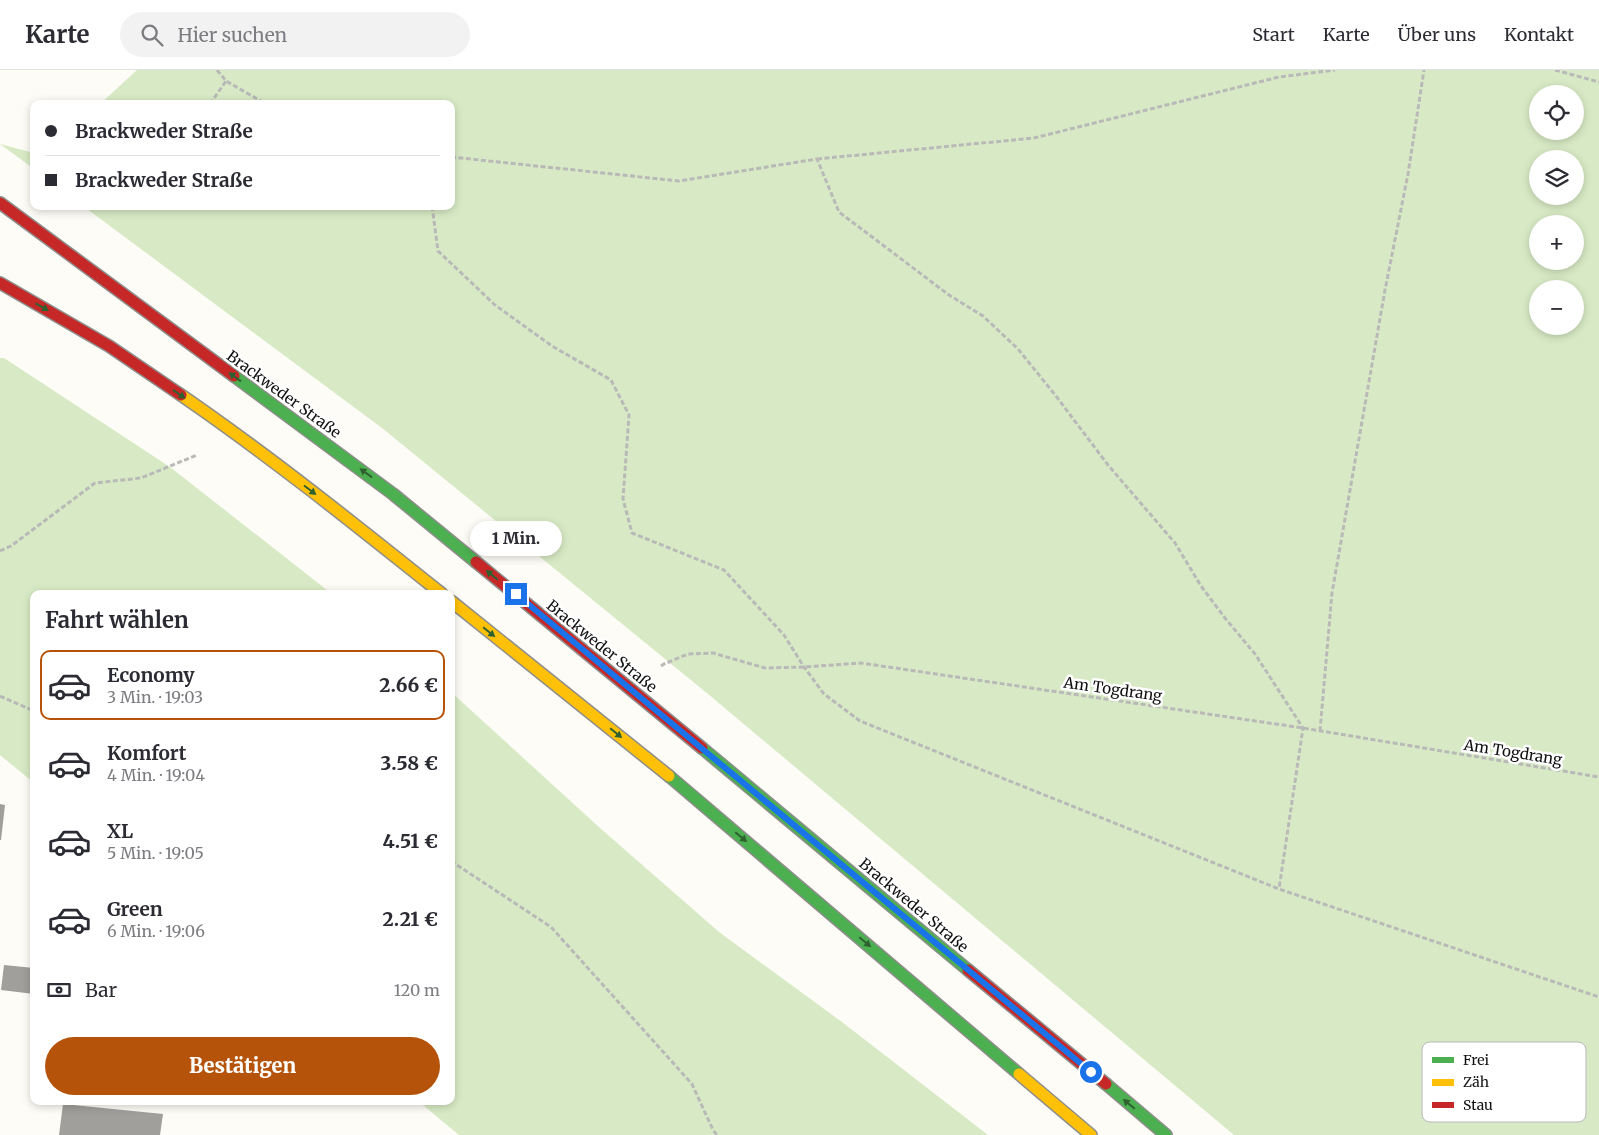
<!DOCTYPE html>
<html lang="de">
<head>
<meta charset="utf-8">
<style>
  body { margin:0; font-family:Merriweather,serif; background:#f2f2f3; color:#2b2b33; height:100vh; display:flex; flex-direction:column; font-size:19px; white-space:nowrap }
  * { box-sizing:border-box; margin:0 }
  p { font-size:16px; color:#7c7c81 }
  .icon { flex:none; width:28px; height:28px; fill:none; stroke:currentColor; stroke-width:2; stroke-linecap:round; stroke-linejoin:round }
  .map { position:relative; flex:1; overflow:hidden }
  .panel { position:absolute; left:30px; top:520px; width:425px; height:515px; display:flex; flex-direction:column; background:#fff; border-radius:10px; box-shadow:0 2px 8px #0003 }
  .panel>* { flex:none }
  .banner { position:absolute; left:30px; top:30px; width:425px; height:110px; border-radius:10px; box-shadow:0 2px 8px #0003; display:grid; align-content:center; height:110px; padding:0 15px; background:#fff }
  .tools { position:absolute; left:1529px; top:15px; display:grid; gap:10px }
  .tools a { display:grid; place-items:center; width:55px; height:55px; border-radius:50%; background:#fff; box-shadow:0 2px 8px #0003; font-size:25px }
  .end { position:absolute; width:22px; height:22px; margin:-11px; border:6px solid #1a73e8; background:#fff; box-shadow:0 0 0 2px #fff }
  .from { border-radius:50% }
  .bubble { position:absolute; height:35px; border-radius:18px; background:#fff; box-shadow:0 2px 8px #0003; font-size:16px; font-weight:800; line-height:35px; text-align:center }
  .banner b { display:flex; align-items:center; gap:18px; height:48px; font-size:19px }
  .banner b+b { border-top:1px solid #e1e1e2 }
  .banner i { width:12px; height:12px; background:#2b2b33 }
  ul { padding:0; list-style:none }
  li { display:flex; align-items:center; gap:15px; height:70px; margin:0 10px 8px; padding:0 5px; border:2px solid transparent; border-radius:10px }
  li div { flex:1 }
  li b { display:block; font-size:19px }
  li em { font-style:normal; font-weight:800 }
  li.current { border-color:#b45309 }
  li>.icon { width:45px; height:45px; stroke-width:1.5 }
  h2 { padding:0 15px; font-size:22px; line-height:60px }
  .pay { display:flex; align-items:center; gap:12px; height:55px; padding:0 15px; font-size:19px }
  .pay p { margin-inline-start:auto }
  .cta { display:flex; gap:10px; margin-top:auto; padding:10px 15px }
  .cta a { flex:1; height:58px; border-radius:30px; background:#b45309; color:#fff; font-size:20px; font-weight:800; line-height:58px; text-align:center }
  header { display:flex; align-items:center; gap:30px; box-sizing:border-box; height:70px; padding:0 25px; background:#fff; border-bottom:1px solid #e1e1e2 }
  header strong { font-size:24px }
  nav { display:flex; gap:28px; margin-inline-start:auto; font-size:18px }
  .search { width:350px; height:45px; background:#f2f2f3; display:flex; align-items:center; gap:12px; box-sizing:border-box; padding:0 18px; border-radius:28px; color:#7c7c81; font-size:19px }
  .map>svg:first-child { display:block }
  .forest { fill:#d8eac5; fill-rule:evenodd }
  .building { fill:#a19f9c }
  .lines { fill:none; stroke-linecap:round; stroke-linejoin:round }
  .fast-casing { stroke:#8e8d8b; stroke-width:14 }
  .slow-casing { stroke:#8e8d8b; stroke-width:14 }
  .jam-casing { stroke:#8e8d8b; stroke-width:14 }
  .path { stroke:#b9b9b8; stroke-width:3; stroke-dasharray:5 2.5; stroke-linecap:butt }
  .fast { stroke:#4caf50; stroke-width:11 }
  .slow { stroke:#ffc107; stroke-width:11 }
  .jam { stroke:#c62828; stroke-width:11 }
  .oneway { fill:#2e6030 }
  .route { stroke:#1a73e8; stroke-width:6 }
  .labels { text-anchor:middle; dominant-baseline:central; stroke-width:5; stroke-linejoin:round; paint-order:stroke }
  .street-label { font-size:15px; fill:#111; stroke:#fff }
  .key { fill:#fff; stroke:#b8b8b8; stroke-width:1 }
  .key-label { font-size:14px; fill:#111 }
</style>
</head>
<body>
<header>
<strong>Karte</strong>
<div class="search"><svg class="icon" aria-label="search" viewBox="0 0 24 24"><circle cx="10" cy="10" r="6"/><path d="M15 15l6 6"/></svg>Hier suchen</div>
<nav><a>Start</a><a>Karte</a><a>Über uns</a><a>Kontakt</a></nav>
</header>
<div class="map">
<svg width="1599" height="1065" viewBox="0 0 1599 1065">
  <rect width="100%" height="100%" fill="#fdfcf7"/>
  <path class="forest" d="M 137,0 L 1599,0 L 1599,1065 L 1234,1065 L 708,624 L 382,358 L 83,136 L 451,136 L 451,34 L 100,34 ZM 1538,24 L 1575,24 L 1575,61 L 1538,61 ZM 1538,89 L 1575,89 L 1575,126 L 1538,126 ZM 1538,154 L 1575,154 L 1575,191 L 1538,191 ZM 1538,219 L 1575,219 L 1575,256 L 1538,256 Z
    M 0,74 L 34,83 L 34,99 Z
    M 0,288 L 4,288 L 170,397 L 332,524 L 34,524 L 34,713 L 0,685 Z
    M 451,622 L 600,758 L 719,862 L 842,952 L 988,1065 L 459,1065 L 418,1031 L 451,1031 Z"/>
  <path class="building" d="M 0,734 L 5,735 L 1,770 L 0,770 Z
    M 4,895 L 34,898 L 34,924 L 1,920 Z
    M 63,1034 L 163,1044 L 160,1065 L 59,1065 Z"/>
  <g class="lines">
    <defs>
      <path id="fast" d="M 234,306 L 393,424 L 476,492
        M 702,678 L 968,900
        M 669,706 L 1019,1004
        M 1106,1014 L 1166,1065"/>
      <path id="slow" d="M 181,325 C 271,387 357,456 442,524
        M 451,531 L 669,706
        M 1019,1004 L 1091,1065"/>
      <path id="jam" d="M 0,133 L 234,306
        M 0,213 L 109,276 L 181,325
        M 476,492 L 702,678
        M 968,900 L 1106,1014"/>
    </defs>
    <use href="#fast" class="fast-casing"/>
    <use href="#slow" class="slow-casing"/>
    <use href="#jam" class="jam-casing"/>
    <path class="path" d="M 217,0 L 226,11 L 266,34
      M 1555,0 L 1599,12
      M 210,34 L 226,11
      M 451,87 L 679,111 L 817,89 L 839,142 L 949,225 L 983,246 L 1018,279 L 1056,326 L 1108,395 L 1175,473 L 1201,516 L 1225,548 L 1255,584 L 1303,658 L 1279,819
      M 817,89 L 1034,68 L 1279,7 L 1335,0
      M 432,136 L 438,181 L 495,235 L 552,276 L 611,310 L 629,345 L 623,429 L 632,463 L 724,500 L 784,565 L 804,597 L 824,624 L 860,651 L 1279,819 L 1599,927
      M 0,481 L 11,476 L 95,413 L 141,408 L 197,385
      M 661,596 L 664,594 L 688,584 L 713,583 L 765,598 L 804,597 L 861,593 L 1303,658 L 1599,707
      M 0,626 L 34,641
      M 1320,661 L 1332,523 L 1385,220 L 1408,104 L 1424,0
      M 451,791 L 551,857 L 692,1014 L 713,1060 L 717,1065"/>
    <use href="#fast" class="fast"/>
    <use href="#slow" class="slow"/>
    <use href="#jam" class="jam"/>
  </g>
  <defs><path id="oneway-solid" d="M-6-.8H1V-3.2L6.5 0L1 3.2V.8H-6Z" transform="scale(1.25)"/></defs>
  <g class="oneway">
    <use href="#oneway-solid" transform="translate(42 237) rotate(30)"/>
    <use href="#oneway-solid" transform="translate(235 307) rotate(-144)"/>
    <use href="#oneway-solid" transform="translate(179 324) rotate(35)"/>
    <use href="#oneway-solid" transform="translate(366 403) rotate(-144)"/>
    <use href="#oneway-solid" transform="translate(310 420) rotate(37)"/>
    <use href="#oneway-solid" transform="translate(492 505) rotate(-141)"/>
    <use href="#oneway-solid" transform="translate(489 562) rotate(39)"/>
    <use href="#oneway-solid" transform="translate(616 663) rotate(39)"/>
    <use href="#oneway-solid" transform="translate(741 767) rotate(40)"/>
    <use href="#oneway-solid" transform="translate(865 872) rotate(40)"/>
    <use href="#oneway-solid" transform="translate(1129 1034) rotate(-140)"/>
  </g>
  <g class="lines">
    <path class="route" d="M 516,524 L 1091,1002"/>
  </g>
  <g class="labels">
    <g class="street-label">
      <text transform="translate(284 324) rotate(36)">Brackweder Straße</text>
      <text transform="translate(602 576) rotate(39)">Brackweder Straße</text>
      <text transform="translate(1113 619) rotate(8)">Am Togdrang</text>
      <text transform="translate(1513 682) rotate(9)">Am Togdrang</text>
      <text transform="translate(914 835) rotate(40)">Brackweder Straße</text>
    </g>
  </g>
  <rect x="1422" y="972" width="164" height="80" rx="8" class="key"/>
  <rect x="1432" y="987" width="22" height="6" fill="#4caf50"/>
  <rect x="1432" y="1009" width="22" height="7" fill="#ffc107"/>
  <rect x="1432" y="1032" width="22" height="6" fill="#c62828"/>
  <g class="key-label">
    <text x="1463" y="995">Frei</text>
    <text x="1463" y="1017">Zäh</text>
    <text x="1463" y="1040">Stau</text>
  </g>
</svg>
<div class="tools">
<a><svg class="icon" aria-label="locate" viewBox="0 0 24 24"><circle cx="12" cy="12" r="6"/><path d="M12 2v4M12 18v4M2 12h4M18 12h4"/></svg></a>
<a><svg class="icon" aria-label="layers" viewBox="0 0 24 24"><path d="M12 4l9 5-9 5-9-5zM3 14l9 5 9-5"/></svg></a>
<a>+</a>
<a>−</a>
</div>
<i class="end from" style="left:1091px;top:1002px"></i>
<i class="end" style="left:516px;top:524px"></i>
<div class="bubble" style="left:470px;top:451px;width:92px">1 Min.</div>
<div class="banner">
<b><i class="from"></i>Brackweder Straße</b>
<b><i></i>Brackweder Straße</b>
</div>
<section class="panel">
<h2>Fahrt wählen</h2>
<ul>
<li class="current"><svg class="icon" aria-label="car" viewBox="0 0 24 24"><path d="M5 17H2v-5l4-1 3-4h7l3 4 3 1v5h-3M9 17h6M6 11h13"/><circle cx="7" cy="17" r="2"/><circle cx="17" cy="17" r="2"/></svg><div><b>Economy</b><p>3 Min. · 19:03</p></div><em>2.66 €</em></li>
<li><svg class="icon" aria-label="car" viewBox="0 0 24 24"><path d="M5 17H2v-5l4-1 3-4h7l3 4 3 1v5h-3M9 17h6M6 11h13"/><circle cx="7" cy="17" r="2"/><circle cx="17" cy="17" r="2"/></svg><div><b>Komfort</b><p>4 Min. · 19:04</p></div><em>3.58 €</em></li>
<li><svg class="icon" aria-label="car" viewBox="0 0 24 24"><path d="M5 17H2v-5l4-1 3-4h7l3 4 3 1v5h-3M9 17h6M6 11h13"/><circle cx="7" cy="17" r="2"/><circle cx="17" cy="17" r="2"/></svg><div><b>XL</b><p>5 Min. · 19:05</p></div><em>4.51 €</em></li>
<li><svg class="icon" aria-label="car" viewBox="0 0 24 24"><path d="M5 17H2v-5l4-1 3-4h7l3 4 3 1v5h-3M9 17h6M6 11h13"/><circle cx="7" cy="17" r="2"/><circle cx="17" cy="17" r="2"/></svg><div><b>Green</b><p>6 Min. · 19:06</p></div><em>2.21 €</em></li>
</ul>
<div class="pay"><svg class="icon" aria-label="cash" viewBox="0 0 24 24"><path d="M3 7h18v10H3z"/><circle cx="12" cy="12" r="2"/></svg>Bar<p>120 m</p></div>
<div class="cta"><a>Bestätigen</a></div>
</section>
</div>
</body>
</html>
